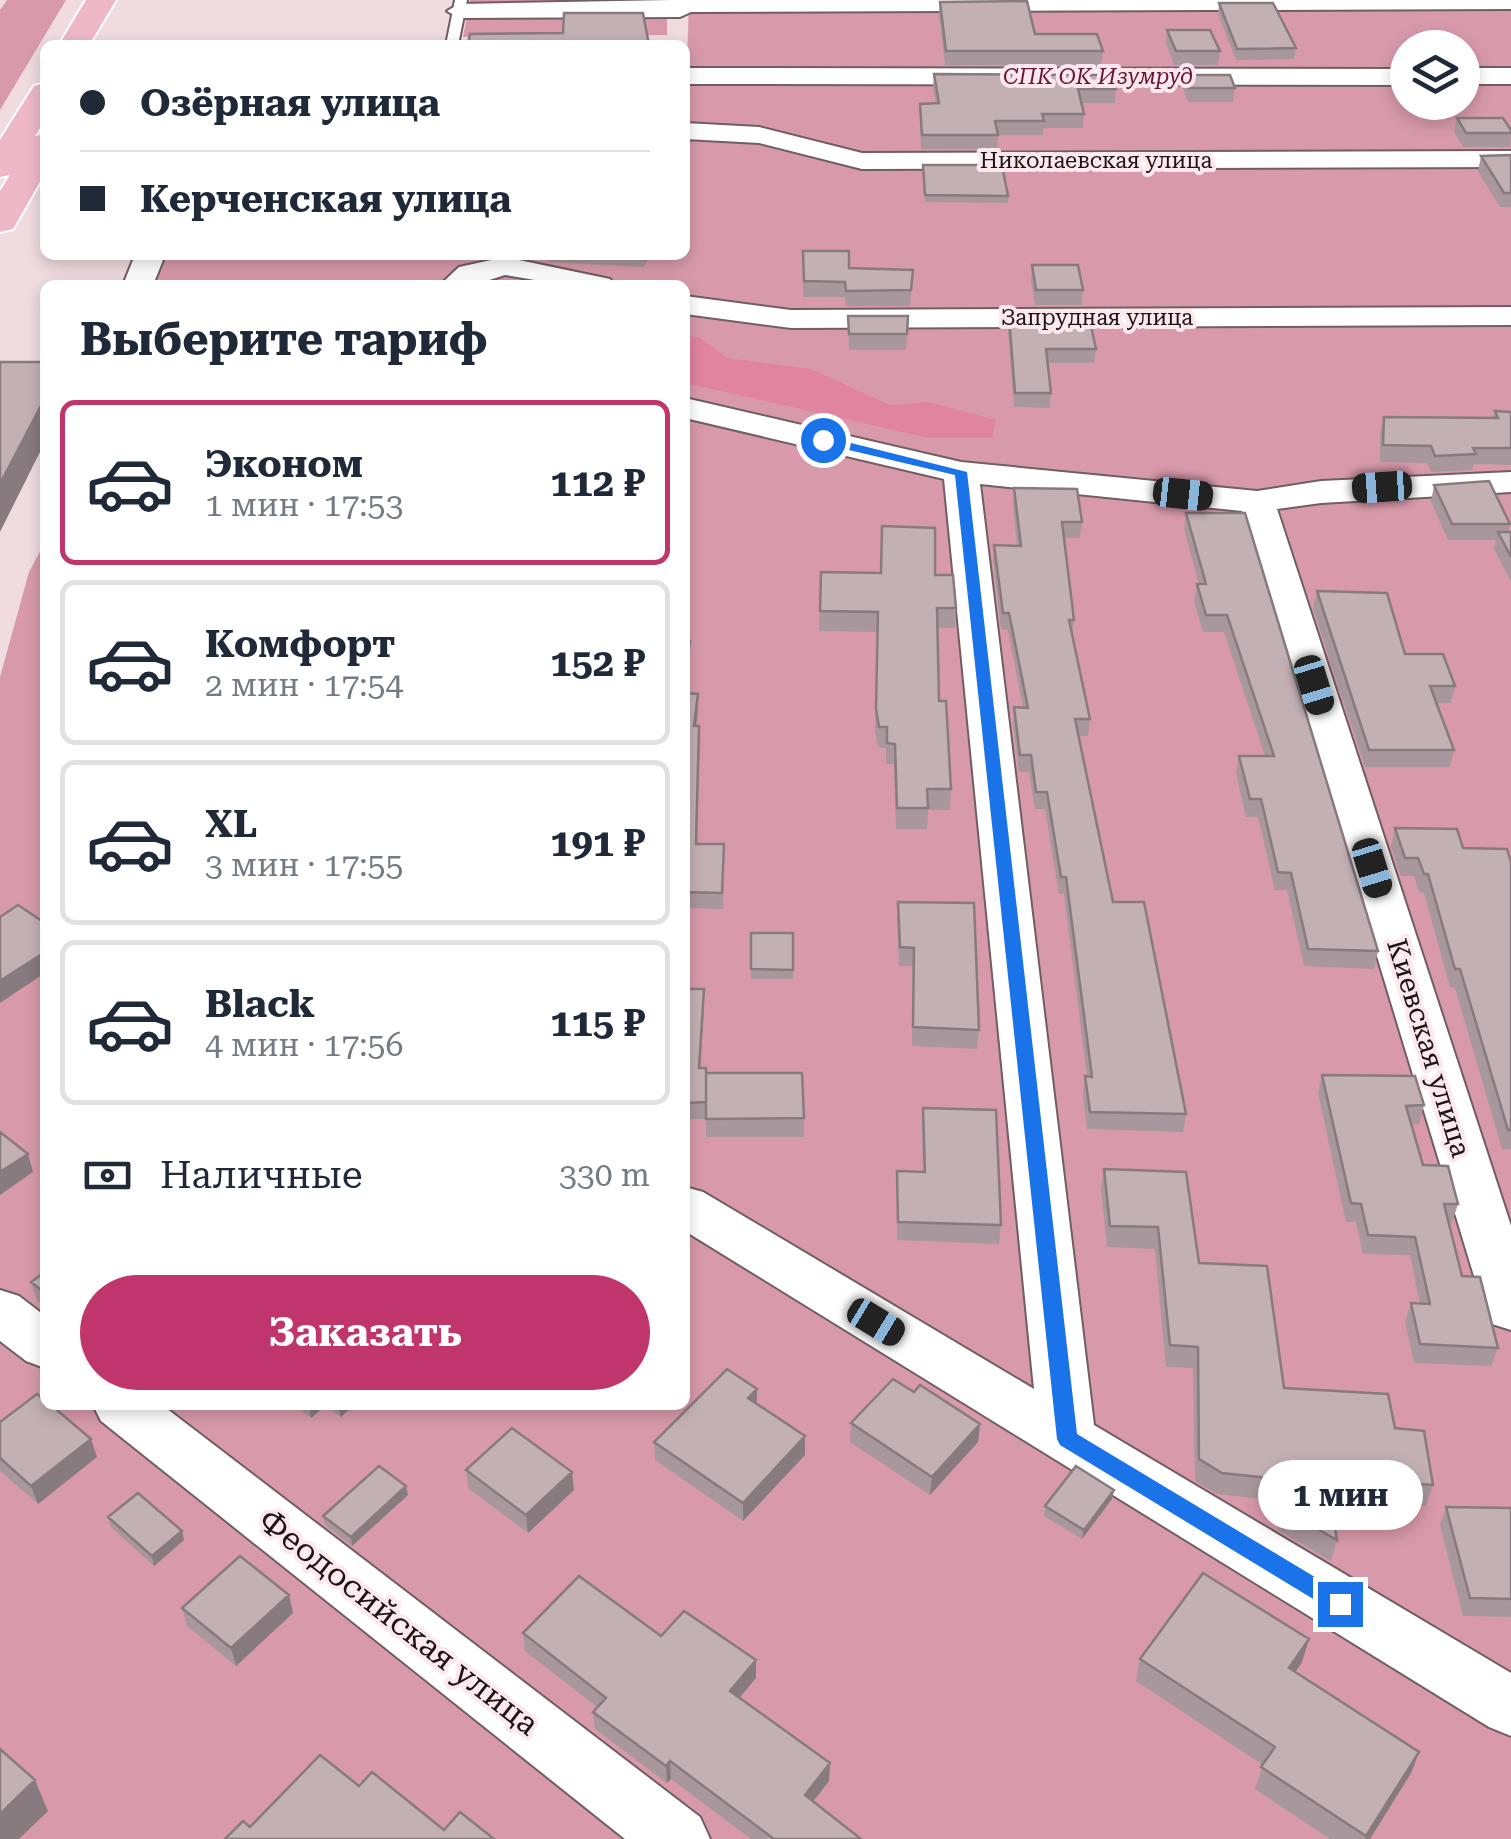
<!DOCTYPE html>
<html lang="ru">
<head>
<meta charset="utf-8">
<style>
  body { margin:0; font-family:"Roboto Serif",serif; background:#f6f6f7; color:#1f2937; height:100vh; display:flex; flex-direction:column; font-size:38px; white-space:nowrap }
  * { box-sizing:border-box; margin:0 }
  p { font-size:32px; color:#747a83 }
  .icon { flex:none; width:55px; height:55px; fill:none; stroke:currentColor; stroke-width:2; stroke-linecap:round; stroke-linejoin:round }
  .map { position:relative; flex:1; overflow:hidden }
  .details { position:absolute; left:40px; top:280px; width:650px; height:1130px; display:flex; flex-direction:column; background:#fff; border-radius:15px; box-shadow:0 5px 15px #0003 }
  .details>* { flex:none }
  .top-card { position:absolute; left:40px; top:40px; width:650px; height:220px; border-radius:15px; box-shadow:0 5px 15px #0003; display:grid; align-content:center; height:220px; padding:0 40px; background:#fff }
  .controls { position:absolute; left:1390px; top:30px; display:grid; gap:20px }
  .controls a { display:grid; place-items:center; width:90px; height:90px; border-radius:50%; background:#fff; box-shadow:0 5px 15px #0003; font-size:50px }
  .end { position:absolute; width:45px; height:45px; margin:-22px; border:12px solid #1a73e8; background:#fff; box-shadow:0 0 0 5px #fff }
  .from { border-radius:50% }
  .bubble { position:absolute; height:70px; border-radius:35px; background:#fff; box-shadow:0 5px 15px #0003; font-size:32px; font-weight:700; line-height:70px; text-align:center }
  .car { position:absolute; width:30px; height:60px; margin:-30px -15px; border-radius:12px; box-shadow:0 0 8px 2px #0007; background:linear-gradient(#222 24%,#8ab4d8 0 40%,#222 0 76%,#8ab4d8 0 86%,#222 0) }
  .top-card b { display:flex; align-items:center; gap:35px; height:95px; font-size:38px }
  .top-card b+b { border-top:2px solid #e0e1e3 }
  .top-card i { width:25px; height:25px; background:#1f2937 }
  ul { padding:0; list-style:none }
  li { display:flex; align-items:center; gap:30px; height:165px; margin:0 20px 15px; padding:0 20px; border:5px solid #e0e1e3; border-radius:15px }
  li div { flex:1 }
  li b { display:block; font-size:38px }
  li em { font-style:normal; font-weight:700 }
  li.on { border-color:#c0356c }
  li>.icon { width:90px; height:90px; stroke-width:1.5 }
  h2 { padding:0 40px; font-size:45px; line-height:120px }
  .pay { display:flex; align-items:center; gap:25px; height:110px; padding:0 40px; font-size:38px }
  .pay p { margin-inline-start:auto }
  .button { display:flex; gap:20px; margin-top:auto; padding:20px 40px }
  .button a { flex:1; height:115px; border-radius:60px; background:#c0356c; color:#fff; font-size:40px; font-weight:700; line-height:115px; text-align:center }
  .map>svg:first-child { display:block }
  .green { fill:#d89aab; fill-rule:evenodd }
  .water { fill:#e184a0 }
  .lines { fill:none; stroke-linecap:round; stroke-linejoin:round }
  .lane-casing { stroke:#6f5e62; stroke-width:4 }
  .street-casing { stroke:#6f5e62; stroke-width:4 }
  .primary-casing { stroke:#fff; stroke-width:4 }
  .lane { fill:#fff; fill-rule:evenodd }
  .street { fill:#fff; fill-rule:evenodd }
  .primary { fill:#eeb8c8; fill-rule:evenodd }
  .wall { fill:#a8979c }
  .shaded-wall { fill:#887b7f }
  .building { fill:#c3b0b5; stroke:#887b7f; stroke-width:2.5 }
  .route { fill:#1a73e8 }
  .labels { text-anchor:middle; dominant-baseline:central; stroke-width:8; stroke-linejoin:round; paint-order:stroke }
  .far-park-label { font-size:22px; font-style:italic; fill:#691637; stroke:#fce8ed }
  .far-street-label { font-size:22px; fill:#1c1517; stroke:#fce8ed }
  .street-label { font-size:28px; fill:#1c1517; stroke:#fce8ed }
  .near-street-label { font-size:32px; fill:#1c1517; stroke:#fce8ed }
</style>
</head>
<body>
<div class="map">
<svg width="1511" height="1839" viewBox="0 0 1511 1839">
  <rect width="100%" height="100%" fill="#efdbe0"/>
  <path class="green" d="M 7,0 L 66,0 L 0,110 L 0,10 Z
    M 470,0 L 667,0 L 667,35 L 463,37 Z
    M 689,0 L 1511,0 L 1511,152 L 855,152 L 685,122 ZM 1408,48 L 1462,48 L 1462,102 L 1408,102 Z
    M 685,138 L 751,138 L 850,167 L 1511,165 L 1511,1839 L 0,1839 L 0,677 L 29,572 L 45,542 L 45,1405 L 685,1405 L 685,285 L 150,285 L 163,255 L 685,255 Z"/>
  <path class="water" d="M 685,337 L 699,337 L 727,358 L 811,369 L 890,405 L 929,402 L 996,420 L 992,438 L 929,438 L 685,383 Z"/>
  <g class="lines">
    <defs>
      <path id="lane" d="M 455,0 L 467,0 L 458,45 L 446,45 Z"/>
      <path id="street" d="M 671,0 L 1511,0 L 1511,9 L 691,12 L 680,17 L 459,18 L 447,11 L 459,4 Z
        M 685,68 L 1408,69 L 1408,85 L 685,84 Z
        M 1462,68 L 1511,68 L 1511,84 L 1462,84 Z
        M 685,123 L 759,127 L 862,153 L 1511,151 L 1511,167 L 862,169 L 759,143 L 685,139 Z
        M 135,255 L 165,255 L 153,285 L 123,285 Z
        M 505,257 L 610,279 L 614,285 L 564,285 L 505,275 L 474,285 L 440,285 L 459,267 Z
        M 685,296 L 791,310 L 1511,307 L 1511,325 L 791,328 L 685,314 Z
        M 685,398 L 961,462 L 1257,491 L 1321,481 L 1511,472 L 1511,492 L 1321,503 L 1277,509 L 1511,1226 L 1511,1330 L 1492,1324 L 1484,1309 L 1242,511 L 980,484 L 1094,1425 L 1511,1673 L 1511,1736 L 1489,1727 L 685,1231 L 685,1187 L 703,1192 L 1034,1389 L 944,479 L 685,418 Z
        M 0,1290 L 19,1296 L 45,1316 L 45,1368 L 26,1361 L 0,1341 Z
        M 93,1405 L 162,1405 L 700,1817 L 710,1839 L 625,1839 L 101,1421 Z"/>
      <path id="primary" d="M 86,0 L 116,0 L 89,45 L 59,45 Z
        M 45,83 L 45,120 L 35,136 L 45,134 L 45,173 L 13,229 L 0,232 L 0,191 L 10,175 L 0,177 L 0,140 L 34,86 Z"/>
    </defs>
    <use href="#lane" class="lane-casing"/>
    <use href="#street" class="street-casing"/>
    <use href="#primary" class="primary-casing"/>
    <use href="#lane" class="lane"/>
    <use href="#street" class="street"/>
    <use href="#primary" class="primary"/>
  </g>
  <path class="wall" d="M 940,2 L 1035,34 L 1103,51 L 1101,65 L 945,65 L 939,15 Z
    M 1219,3 L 1296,48 L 1294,59 L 1236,60 L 1218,14 Z
    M 1167,30 L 1220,51 L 1218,65 L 1174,65 L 1166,43 Z
    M 934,74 L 1116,89 L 1115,103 L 1081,103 L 1084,114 L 1083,128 L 1043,128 L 1043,135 L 998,135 L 997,149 L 921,149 L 920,104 L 936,103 L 933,88 Z
    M 1184,75 L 1235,88 L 1233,102 L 1188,102 L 1183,88 Z
    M 1457,118 L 1511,130 L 1510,147 L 1463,147 L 1454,132 Z
    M 1511,155 L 1511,207 L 1500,207 L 1478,171 L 1481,156 Z
    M 923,165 L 1008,196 L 1008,203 L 925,202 Z
    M 803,251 L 849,268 L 913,270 L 910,306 L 846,306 L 845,297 L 803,297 Z
    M 548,255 L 650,255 L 644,267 L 548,262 Z
    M 1032,265 L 1083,290 L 1082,305 L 1035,305 L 1031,280 Z
    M 848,316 L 908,316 L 906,350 L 849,350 Z
    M 1009,317 L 1096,349 L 1094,363 L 1047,363 L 1051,393 L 1050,408 L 1014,407 L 1008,331 Z
    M 1495,411 L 1511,412 L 1511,465 L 1474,464 L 1472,470 L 1431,472 L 1427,463 L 1380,462 L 1380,433 L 1384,417 L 1493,418 Z
    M 1434,485 L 1510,524 L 1508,532 L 1511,532 L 1511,582 L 1494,549 L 1496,540 L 1448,540 L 1431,502 Z
    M 1014,488 L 1082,522 L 1080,538 L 1064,538 L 1074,620 L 1072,634 L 1090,719 L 1088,736 L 1079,736 L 1113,902 L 1186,1114 L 1183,1132 L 1087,1129 L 1083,1094 L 1085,1076 L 1087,1076 L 1064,894 L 1059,894 L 1045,809 L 1035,809 L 1029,772 L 1019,772 L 1013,724 L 1014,707 L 1023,707 L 1008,630 L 1001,629 L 993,561 L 994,545 L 1017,546 L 1013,504 Z
    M 1186,513 L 1378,951 L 1374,969 L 1304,966 L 1287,890 L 1275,890 L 1258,817 L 1246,817 L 1236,773 L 1239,756 L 1265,756 L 1224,632 L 1203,632 L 1194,601 L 1197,584 L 1199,584 L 1184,529 Z
    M 821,572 L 935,575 L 956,608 L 955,628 L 937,628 L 939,701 L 951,789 L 950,810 L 928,810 L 927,829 L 896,829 L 894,764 L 886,764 L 886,748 L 878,747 L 875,730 L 878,632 L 819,631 Z
    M 1317,591 L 1405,654 L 1455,686 L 1451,703 L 1436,703 L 1454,750 L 1450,767 L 1365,767 L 1313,609 Z
    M 685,693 L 698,694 L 696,726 L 699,726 L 700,742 L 696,844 L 724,860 L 723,909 L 685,908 Z
    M 1395,828 L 1511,862 L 1511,1149 L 1502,1149 L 1455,988 L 1450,987 L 1424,893 L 1419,892 L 1414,876 L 1401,876 L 1391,846 Z
    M 898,902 L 979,1030 L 977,1049 L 912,1046 L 913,966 L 899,966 L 897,920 Z
    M 751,933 L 793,933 L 793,979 L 751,979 Z
    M 685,989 L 704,989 L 700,1068 L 706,1073 L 804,1118 L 804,1137 L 706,1137 L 706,1101 L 706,1119 L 685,1119 Z
    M 1322,1075 L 1424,1105 L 1419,1124 L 1411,1124 L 1423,1165 L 1458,1204 L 1452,1223 L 1449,1223 L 1462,1276 L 1498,1348 L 1491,1366 L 1414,1363 L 1405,1322 L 1411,1303 L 1420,1304 L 1410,1255 L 1363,1254 L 1356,1222 L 1346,1222 L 1318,1093 Z
    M 923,1108 L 1001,1225 L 999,1244 L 897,1240 L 897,1171 L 923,1172 L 922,1127 Z
    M 1104,1169 L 1199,1263 L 1284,1388 L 1395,1428 L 1433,1485 L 1426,1506 L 1330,1499 L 1337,1540 L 1331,1561 L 1278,1530 L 1273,1500 L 1217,1494 L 1195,1481 L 1193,1368 L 1166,1367 L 1155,1249 L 1107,1247 L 1101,1190 Z
    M 45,1272 L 45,1307 L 37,1301 L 31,1282 Z
    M 914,1392 L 980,1424 L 978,1442 L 930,1495 L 850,1442 L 851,1423 Z
    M 294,1405 L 354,1405 L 341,1417 L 325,1406 L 311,1418 Z
    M 0,1422 L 91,1439 L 97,1457 L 38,1504 L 0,1471 Z
    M 805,1436 L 805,1455 L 743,1521 L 655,1460 L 654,1442 Z
    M 466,1470 L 574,1490 L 528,1533 L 468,1488 Z
    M 1114,1490 L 1112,1499 L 1082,1539 L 1044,1516 L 1045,1506 Z
    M 408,1495 L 352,1546 L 325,1525 L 323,1516 Z
    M 1446,1507 L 1511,1508 L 1511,1617 L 1463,1616 L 1440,1525 Z
    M 108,1517 L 182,1531 L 184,1540 L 154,1566 L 111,1527 Z
    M 182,1608 L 293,1613 L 236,1666 L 187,1626 Z
    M 523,1633 L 661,1636 L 756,1678 L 739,1698 L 830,1763 L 829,1781 L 813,1802 L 861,1839 L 751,1839 L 671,1779 L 667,1783 L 595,1729 L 593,1712 L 597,1707 L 525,1651 Z
    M 1309,1639 L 1302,1662 L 1295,1672 L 1419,1752 L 1411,1773 L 1370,1839 L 1330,1839 L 1255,1789 L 1263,1765 L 1136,1681 L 1140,1659 Z"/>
  <path class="shaded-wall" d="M 45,398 L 45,442 L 0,532 L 0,484 Z
    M 690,641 L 690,656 L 685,692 L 685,674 Z
    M 698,694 L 698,709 L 694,742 L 694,726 Z
    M 45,952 L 45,973 L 0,1003 L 0,981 Z
    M 704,989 L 704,1006 L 699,1084 L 699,1068 Z
    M 28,1154 L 33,1172 L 0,1195 L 0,1172 Z
    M 757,1389 L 757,1407 L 748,1398 Z
    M 309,1405 L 325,1405 L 325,1406 L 311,1418 Z
    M 338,1405 L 354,1405 L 341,1417 Z
    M 980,1424 L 978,1442 L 930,1495 L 932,1477 Z
    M 805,1436 L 805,1455 L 743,1521 L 743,1503 Z
    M 91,1439 L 97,1457 L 38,1504 L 31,1486 Z
    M 572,1472 L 574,1490 L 528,1533 L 526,1515 Z
    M 406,1486 L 408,1495 L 352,1546 L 351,1537 Z
    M 1114,1490 L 1112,1499 L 1082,1539 L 1084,1530 Z
    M 182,1531 L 184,1540 L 154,1566 L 152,1556 Z
    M 289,1595 L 293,1613 L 236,1666 L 231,1648 Z
    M 1309,1639 L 1302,1662 L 1283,1691 L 1289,1668 Z
    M 756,1660 L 756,1678 L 730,1709 L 730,1691 Z
    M 1419,1752 L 1411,1773 L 1370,1839 L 1365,1839 Z
    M 670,1761 L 671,1779 L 667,1783 L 666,1766 Z
    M 830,1763 L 829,1781 L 804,1813 L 805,1795 Z
    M 35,1780 L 48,1811 L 19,1839 L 0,1839 L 0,1814 Z"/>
  <path class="building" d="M 1027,1 L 1035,34 L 1097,34 L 1103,51 L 946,51 L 940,2 Z
    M 1219,3 L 1273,3 L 1296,48 L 1237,49 Z
    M 564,13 L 643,13 L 649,45 L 468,45 L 470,34 L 563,33 Z
    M 1167,30 L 1210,30 L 1220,51 L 1176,51 Z
    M 934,74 L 1111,75 L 1116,89 L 1078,89 L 1084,114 L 1042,114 L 1044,121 L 995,121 L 998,135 L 922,135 L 920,104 L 939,103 Z
    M 1184,75 L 1230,75 L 1235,88 L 1189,88 Z
    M 1457,118 L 1503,118 L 1511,130 L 1511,133 L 1466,133 Z
    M 1511,155 L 1511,193 L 1504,193 L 1481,156 Z
    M 923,165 L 1002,165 L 1008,196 L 925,195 Z
    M 803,251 L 849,251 L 849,268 L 913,270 L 911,290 L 846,291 L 845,282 L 804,281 Z
    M 556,255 L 646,255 L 644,259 Z
    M 1032,265 L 1078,265 L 1083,290 L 1036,290 Z
    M 848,316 L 908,316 L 907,334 L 849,334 Z
    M 1009,317 L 1089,317 L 1096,349 L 1046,349 L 1051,393 L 1015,393 Z
    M 0,362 L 45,362 L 45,398 L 0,484 Z
    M 1495,411 L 1511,412 L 1511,448 L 1473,448 L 1476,454 L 1435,456 L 1431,446 L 1383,445 L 1384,417 L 1498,418 Z
    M 1489,481 L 1510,524 L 1452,524 L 1434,485 Z
    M 1014,488 L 1077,489 L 1082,522 L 1062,522 L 1074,620 L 1069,620 L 1090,719 L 1075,719 L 1113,902 L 1144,902 L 1186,1114 L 1090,1112 L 1085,1076 L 1092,1077 L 1066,877 L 1061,877 L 1047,792 L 1036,792 L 1031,755 L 1020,755 L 1014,707 L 1028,708 L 1009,613 L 1003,613 L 994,545 L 1021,546 Z
    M 1186,513 L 1245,513 L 1378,951 L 1308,949 L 1291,873 L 1278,872 L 1261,799 L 1250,799 L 1239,756 L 1274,756 L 1227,615 L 1206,615 L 1197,584 L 1206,584 Z
    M 882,526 L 935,528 L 935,575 L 953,575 L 956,608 L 937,608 L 939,701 L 946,701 L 951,789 L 927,789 L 928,808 L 897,808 L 895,744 L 887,743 L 887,727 L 879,727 L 876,709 L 878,612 L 820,611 L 821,572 L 881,573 Z
    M 1498,532 L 1511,532 L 1511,557 Z
    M 1317,591 L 1387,593 L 1405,654 L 1443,654 L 1455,686 L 1430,686 L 1454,750 L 1369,750 Z
    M 685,641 L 690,641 L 685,674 Z
    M 685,693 L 698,694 L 694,726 L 699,726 L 696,844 L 724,844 L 722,893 L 685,892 Z
    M 1395,828 L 1457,829 L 1463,848 L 1507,849 L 1511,862 L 1511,1130 L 1508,1130 L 1460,969 L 1455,969 L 1428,874 L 1424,874 L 1418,858 L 1405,858 Z
    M 898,902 L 974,903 L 979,1030 L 913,1027 L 914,948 L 900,947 Z
    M 18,905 L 45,923 L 45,952 L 0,981 L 0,917 Z
    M 751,933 L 793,933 L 793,970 L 751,969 Z
    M 685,989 L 704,989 L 699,1068 L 706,1068 L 706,1102 L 685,1103 Z
    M 706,1073 L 802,1073 L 804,1118 L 706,1119 Z
    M 1322,1075 L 1415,1076 L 1424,1105 L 1406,1106 L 1423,1165 L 1448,1166 L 1458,1204 L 1444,1204 L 1462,1276 L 1480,1277 L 1498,1348 L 1420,1344 L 1411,1303 L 1430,1304 L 1415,1237 L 1368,1235 L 1361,1204 L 1351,1203 Z
    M 923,1108 L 996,1110 L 1001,1225 L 898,1222 L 897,1171 L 925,1172 Z
    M 0,1132 L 28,1154 L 0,1172 Z
    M 1104,1169 L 1186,1172 L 1199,1263 L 1267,1266 L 1284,1388 L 1388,1394 L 1395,1428 L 1424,1431 L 1433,1485 L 1326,1477 L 1337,1540 L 1283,1509 L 1278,1479 L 1222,1473 L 1199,1459 L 1198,1347 L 1170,1345 L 1158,1227 L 1110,1226 Z
    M 45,1272 L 45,1293 L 31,1282 Z
    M 727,1369 L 757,1389 L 748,1398 L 805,1436 L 743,1503 L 654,1442 Z
    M 893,1379 L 914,1392 L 920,1385 L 980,1424 L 932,1477 L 851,1423 Z
    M 37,1394 L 45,1400 L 45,1405 L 51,1405 L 91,1439 L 31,1486 L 0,1458 L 0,1422 Z
    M 512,1428 L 572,1472 L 526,1515 L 466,1470 Z
    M 379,1466 L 406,1486 L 351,1537 L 323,1516 Z
    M 1076,1466 L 1114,1490 L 1084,1530 L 1045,1506 Z
    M 138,1493 L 182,1531 L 152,1556 L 108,1517 Z
    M 1446,1507 L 1511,1508 L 1511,1599 L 1470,1598 Z
    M 240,1556 L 289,1595 L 231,1648 L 182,1608 Z
    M 1203,1573 L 1309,1639 L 1289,1668 L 1419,1752 L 1366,1836 L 1261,1767 L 1275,1747 L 1140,1659 Z
    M 579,1576 L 661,1636 L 684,1611 L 756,1660 L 730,1691 L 830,1763 L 805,1795 L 861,1839 L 774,1839 L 670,1761 L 666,1766 L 593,1712 L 606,1698 L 523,1633 Z
    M 0,1749 L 35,1780 L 0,1814 Z
    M 320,1755 L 359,1786 L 372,1772 L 444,1830 L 460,1812 L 494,1839 L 225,1839 L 243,1821 L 250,1827 Z"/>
  <path class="route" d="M 823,436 L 967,472 L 1077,1434 L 1348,1597 L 1348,1611 L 1333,1611 L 1060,1445 L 1057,1439 L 955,475 L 819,443 Z"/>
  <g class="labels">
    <g class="far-park-label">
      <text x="1098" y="76">СПК ОК Изумруд</text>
    </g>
    <g class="far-street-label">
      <text x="1096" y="160">Николаевская улица</text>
      <text x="1097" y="317">Запрудная улица</text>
    </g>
    <g class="street-label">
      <text transform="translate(1429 1048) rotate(73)">Киевская улица</text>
    </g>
    <g class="near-street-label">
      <text transform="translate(399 1622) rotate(38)">Феодосийская улица</text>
    </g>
  </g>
</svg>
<div class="controls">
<a><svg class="icon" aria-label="layers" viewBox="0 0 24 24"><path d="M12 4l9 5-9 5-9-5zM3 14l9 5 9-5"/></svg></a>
</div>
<i class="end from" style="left:823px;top:440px"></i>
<i class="end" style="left:1340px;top:1604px"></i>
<div class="bubble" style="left:1258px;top:1460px;width:165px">1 мин</div>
<i class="car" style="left:1382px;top:487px;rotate:266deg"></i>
<i class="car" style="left:1183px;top:494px;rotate:96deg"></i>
<i class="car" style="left:1314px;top:685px;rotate:163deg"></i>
<i class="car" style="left:1372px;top:868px;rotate:163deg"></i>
<i class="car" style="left:876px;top:1322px;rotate:121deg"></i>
<div class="top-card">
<b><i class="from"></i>Озёрная улица</b>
<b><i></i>Керченская улица</b>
</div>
<section class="details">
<h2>Выберите тариф</h2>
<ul>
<li class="on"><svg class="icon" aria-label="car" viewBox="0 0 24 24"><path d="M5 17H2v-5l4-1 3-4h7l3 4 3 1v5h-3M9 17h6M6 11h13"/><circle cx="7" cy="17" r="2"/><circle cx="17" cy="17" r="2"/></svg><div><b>Эконом</b><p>1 мин · 17:53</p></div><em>112 ₽</em></li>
<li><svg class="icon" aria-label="car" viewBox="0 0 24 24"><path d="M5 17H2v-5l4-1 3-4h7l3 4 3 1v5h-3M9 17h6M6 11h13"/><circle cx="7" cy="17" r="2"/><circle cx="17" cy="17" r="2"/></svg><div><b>Комфорт</b><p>2 мин · 17:54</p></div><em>152 ₽</em></li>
<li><svg class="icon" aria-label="car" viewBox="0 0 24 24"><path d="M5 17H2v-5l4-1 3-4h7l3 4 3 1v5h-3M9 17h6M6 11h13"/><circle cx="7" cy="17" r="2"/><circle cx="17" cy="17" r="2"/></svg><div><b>XL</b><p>3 мин · 17:55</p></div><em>191 ₽</em></li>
<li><svg class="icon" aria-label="car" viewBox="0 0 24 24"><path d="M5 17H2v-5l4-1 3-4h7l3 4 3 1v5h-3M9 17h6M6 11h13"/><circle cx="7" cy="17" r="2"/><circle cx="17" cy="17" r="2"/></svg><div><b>Black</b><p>4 мин · 17:56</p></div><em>115 ₽</em></li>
</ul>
<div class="pay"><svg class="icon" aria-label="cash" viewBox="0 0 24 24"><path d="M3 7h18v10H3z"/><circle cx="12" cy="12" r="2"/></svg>Наличные<p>330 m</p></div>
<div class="button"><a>Заказать</a></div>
</section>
</div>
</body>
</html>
